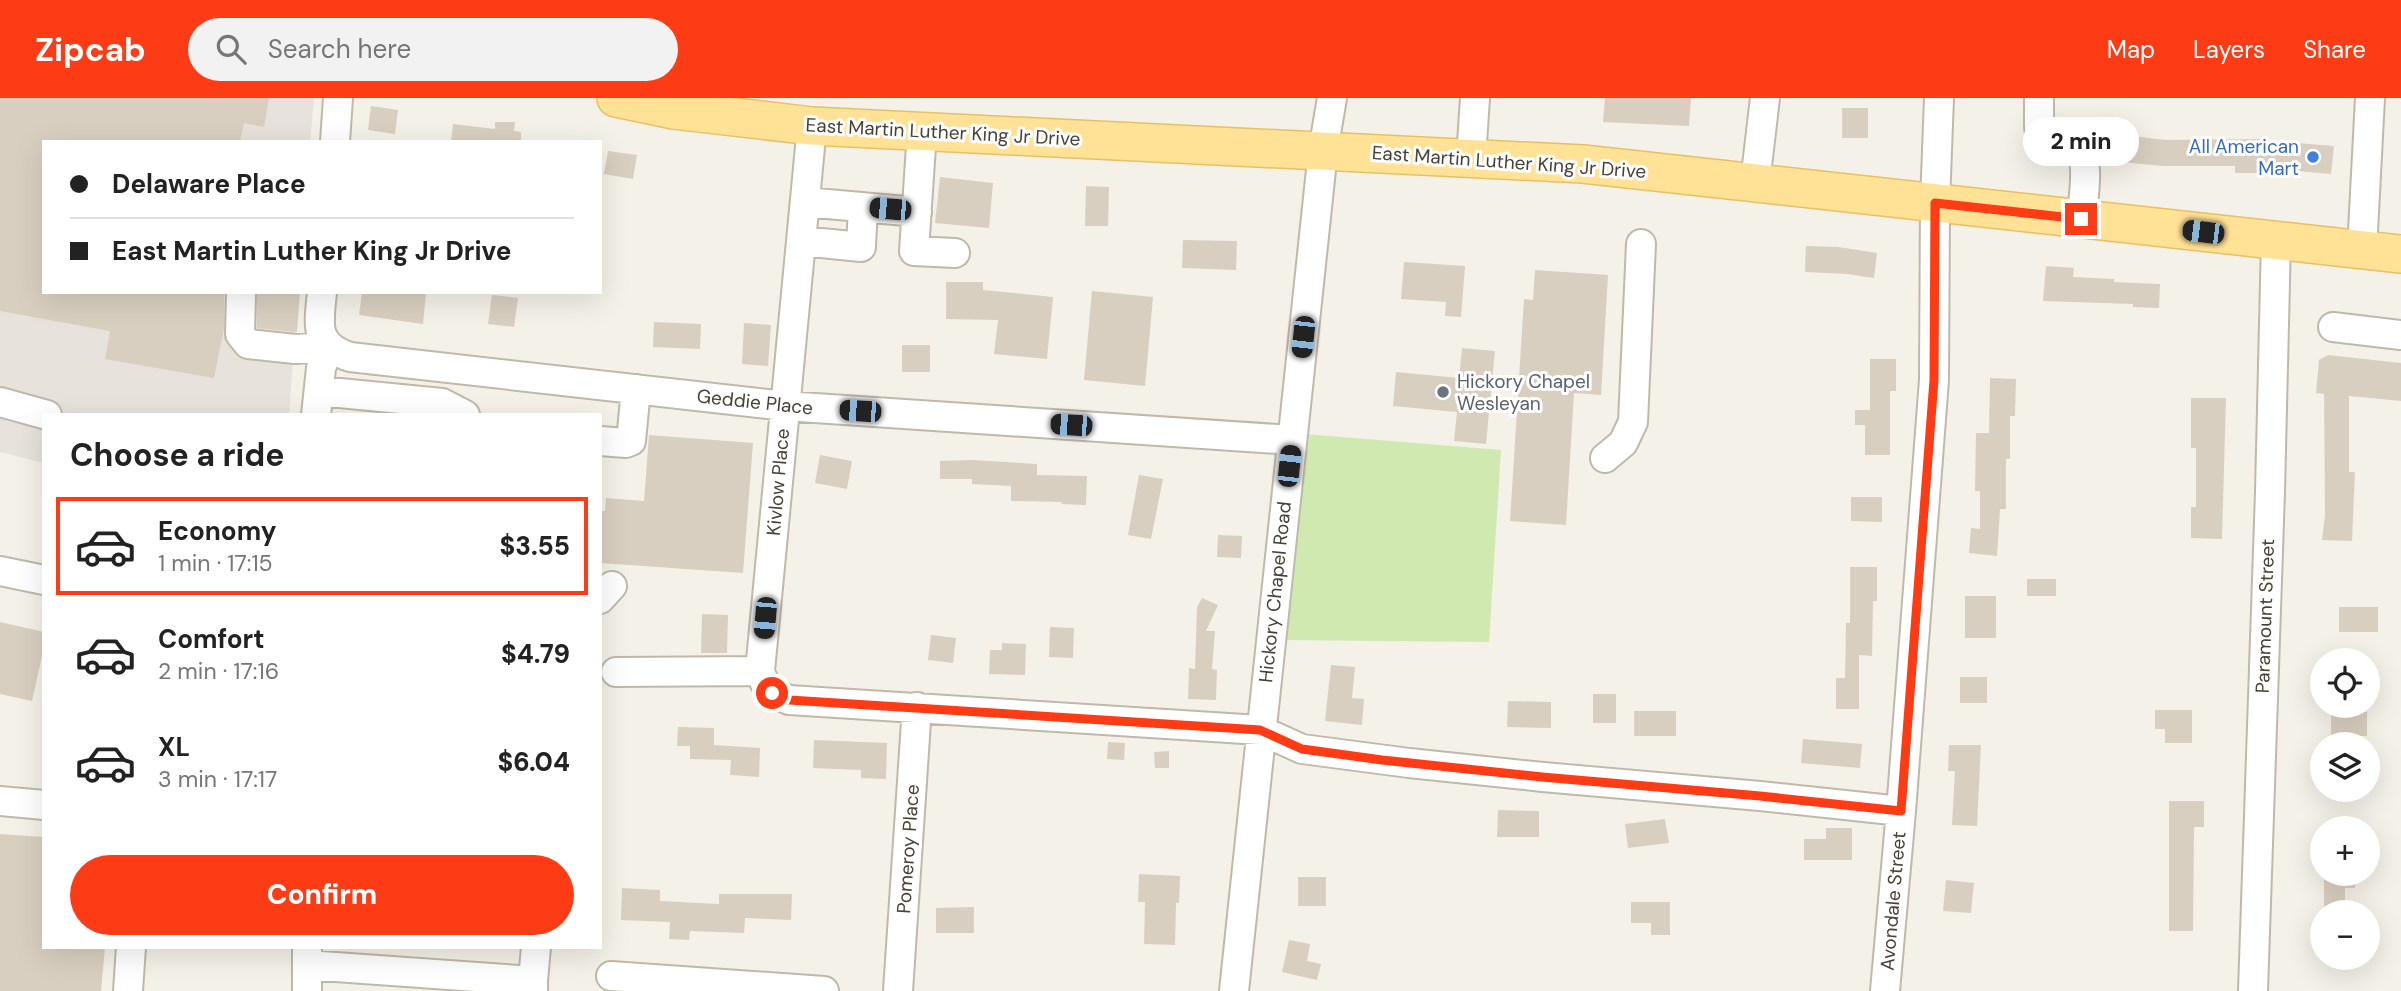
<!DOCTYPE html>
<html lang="en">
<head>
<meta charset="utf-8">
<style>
  body { margin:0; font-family:"DM Sans",sans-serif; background:#f2f2f2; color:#222; height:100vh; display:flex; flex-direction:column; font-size:26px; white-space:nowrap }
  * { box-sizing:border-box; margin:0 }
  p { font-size:23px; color:#767676 }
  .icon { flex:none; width:38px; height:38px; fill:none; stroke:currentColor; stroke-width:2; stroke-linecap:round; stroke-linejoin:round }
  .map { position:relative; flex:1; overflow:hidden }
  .sheet { position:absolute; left:42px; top:315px; width:560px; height:536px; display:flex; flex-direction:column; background:#fff; border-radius:0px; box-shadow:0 7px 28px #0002 }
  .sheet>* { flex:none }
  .banner { position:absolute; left:42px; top:42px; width:560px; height:154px; border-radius:0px; box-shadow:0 7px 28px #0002; display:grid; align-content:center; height:154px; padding:0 28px; background:#fff }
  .fabs { position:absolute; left:2310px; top:550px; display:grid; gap:14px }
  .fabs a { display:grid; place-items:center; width:70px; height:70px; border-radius:50%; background:#fff; box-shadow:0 7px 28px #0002; font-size:35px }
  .end { position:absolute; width:32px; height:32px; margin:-16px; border:9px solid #fd3c16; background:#fff; box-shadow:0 0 0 4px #fff }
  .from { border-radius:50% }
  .bubble { position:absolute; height:49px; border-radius:24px; background:#fff; box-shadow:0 7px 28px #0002; font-size:23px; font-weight:800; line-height:49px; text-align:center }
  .car { position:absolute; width:21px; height:42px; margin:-21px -10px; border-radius:9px; box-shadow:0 0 5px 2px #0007; background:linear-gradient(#222 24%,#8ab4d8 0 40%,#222 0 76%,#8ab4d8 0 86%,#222 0) }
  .banner b { display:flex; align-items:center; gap:24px; height:66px; font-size:26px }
  .banner b+b { border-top:2px solid #e0e0e0 }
  .banner i { width:18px; height:18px; background:#222 }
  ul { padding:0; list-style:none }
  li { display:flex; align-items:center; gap:21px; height:98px; margin:0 14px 10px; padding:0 14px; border:4px solid transparent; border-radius:0px }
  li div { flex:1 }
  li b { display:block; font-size:26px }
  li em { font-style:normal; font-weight:800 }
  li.active { border-color:#fd3c16 }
  li>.icon { width:63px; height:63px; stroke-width:1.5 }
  h2 { padding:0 28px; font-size:32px; line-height:84px }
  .action { display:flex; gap:14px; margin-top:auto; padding:14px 28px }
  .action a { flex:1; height:80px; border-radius:42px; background:#fd3c16; color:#fff; font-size:28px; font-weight:800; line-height:80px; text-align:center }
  header { display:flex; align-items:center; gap:42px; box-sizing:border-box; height:98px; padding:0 35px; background:#fd3c16; color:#fff }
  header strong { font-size:33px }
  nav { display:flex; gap:38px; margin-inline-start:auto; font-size:24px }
  .search { width:490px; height:63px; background:#f2f2f2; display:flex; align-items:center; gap:18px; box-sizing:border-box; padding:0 24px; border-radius:38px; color:#767676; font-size:26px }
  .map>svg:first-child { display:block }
  .industrial { fill:#e7e2dc }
  .green { fill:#cfe9b0 }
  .building { fill:#d9cfc0 }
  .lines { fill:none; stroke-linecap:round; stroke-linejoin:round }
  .minor-casing { stroke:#c0b9aa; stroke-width:32 }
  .major-casing { stroke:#e6c064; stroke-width:40 }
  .minor { stroke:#fff; stroke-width:28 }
  .major { stroke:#ffe296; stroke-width:37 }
  .route { stroke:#fd3c16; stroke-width:9 }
  .shop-dot { fill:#3f7fe0; stroke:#fff; stroke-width:2.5 }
  .worship-dot { fill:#6b7280; stroke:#fff; stroke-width:2.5 }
  .labels { text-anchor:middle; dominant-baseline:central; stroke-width:6; stroke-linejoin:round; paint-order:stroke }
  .street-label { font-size:19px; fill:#484136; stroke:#fff }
  .shop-label { font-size:19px; fill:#366cbe; stroke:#fff; text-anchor:end }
  .worship-label { font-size:19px; fill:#5b616d; stroke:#fff; text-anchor:start }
</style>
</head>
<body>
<header>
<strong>Zipcab</strong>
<div class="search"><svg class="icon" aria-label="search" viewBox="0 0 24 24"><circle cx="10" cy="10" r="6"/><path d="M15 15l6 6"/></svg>Search here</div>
<nav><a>Map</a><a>Layers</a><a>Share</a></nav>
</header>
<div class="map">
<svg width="2401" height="893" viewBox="0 0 2401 893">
  <rect width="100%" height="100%" fill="#f4f1e8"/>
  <path class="industrial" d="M 0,0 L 314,0 L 310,44 L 44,44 L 44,194 L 298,194 L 289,317 L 44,317 L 44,365 L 0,354 Z"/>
  <path class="green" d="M 1304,336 L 1501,352 L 1489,544 L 1281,542 Z"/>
  <path class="building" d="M 0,0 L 269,0 L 264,29 L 244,25 L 240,44 L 44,44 L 44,194 L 224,194 L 224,230 L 214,280 L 105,261 L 110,233 L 0,213 Z
    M 1605,0 L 1691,0 L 1689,28 L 1603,24 Z
    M 371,8 L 398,12 L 395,36 L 368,32 Z
    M 1842,10 L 1868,10 L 1868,40 L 1842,40 Z
    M 495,24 L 515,24 L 514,33 L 521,34 L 521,44 L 451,44 L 453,26 L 495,31 Z
    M 2124,37 L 2166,42 L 2266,41 L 2266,52 L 2296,52 L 2297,45 L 2334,48 L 2331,76 L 2276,71 L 2276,75 L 2235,75 L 2235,68 L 2163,68 L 2121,64 Z
    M 608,53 L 637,57 L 633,81 L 604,76 Z
    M 940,79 L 993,85 L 989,130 L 935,125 Z
    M 1086,88 L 1109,89 L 1108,128 L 1085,128 Z
    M 1183,142 L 1237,143 L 1236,172 L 1182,170 Z
    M 1806,148 L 1838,149 L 1877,155 L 1874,180 L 1847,176 L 1805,174 Z
    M 1404,164 L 1465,168 L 1461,219 L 1445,218 L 1446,204 L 1401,201 Z
    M 2046,168 L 2074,170 L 2073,179 L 2114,181 L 2114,184 L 2160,186 L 2159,210 L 2133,209 L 2133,206 L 2043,203 Z
    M 1535,172 L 1608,177 L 1601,297 L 1574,295 L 1566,427 L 1510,423 L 1524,201 L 1533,202 Z
    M 946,184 L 983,184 L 983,192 L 1053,199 L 1047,261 L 994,256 L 998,222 L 946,221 Z
    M 1092,193 L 1153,199 L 1145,288 L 1084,282 Z
    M 257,194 L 300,194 L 297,234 L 257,230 Z
    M 362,194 L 426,194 L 423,226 L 359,217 Z
    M 492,197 L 518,200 L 514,229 L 488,226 Z
    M 654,224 L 701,226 L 700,251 L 653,249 Z
    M 744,225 L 771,227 L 768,268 L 742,266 Z
    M 902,247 L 930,247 L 930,274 L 902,274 Z
    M 1462,250 L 1495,253 L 1486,346 L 1454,343 L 1457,314 L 1393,308 L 1396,274 L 1459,280 Z
    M 2328,257 L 2401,265 L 2401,303 L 2349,298 L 2349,374 L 2355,374 L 2352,443 L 2322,442 L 2325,417 L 2324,296 L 2316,295 L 2319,262 Z
    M 1870,261 L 1896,261 L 1896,293 L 1890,293 L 1890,357 L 1865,357 L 1865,327 L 1855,327 L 1855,312 L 1870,312 Z
    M 1990,280 L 2016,281 L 2015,318 L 2010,318 L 2010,361 L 2006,361 L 2006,411 L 2000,411 L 1997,458 L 1969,455 L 1971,430 L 1980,431 L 1980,393 L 1975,393 L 1976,335 L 1989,335 Z
    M 2191,300 L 2226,300 L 2222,441 L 2191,440 L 2191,409 L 2196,409 L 2196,350 L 2191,350 Z
    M 649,337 L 753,345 L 743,475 L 600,465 L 600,413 L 605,413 L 606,400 L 644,403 Z
    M 820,357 L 852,363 L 847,391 L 815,385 Z
    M 973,362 L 1037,366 L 1037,377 L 1087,378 L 1086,407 L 1061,406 L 1062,404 L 1011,403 L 1011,388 L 972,386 L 972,381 L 940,381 L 940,363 Z
    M 1139,377 L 1163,381 L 1151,441 L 1128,437 Z
    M 1851,399 L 1882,399 L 1882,424 L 1851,423 Z
    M 1218,437 L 1242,438 L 1241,460 L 1217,459 Z
    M 1850,469 L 1877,469 L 1877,503 L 1873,503 L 1872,558 L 1859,557 L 1859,611 L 1836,611 L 1836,580 L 1845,580 L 1846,525 L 1850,525 Z
    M 2027,481 L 2056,481 L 2056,498 L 2027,498 Z
    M 1965,498 L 1996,498 L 1996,540 L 1965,540 Z
    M 1202,500 L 1218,507 L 1206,533 L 1215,533 L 1212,571 L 1217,572 L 1216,602 L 1188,601 L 1189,570 L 1195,571 L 1197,509 Z
    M 2339,509 L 2378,509 L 2378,534 L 2339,534 Z
    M 702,516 L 728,517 L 727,555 L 701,555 Z
    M 0,524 L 44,534 L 44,549 L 32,603 L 0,596 Z
    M 1050,529 L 1074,530 L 1073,560 L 1049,559 Z
    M 931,537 L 956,540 L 953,565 L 928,562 Z
    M 1002,545 L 1026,546 L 1025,577 L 989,576 L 990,552 L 1002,552 Z
    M 1331,567 L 1355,569 L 1352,600 L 1364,601 L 1362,627 L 1325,623 Z
    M 1960,579 L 1987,579 L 1987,605 L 1960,605 Z
    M 1593,596 L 1616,596 L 1616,625 L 1593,625 Z
    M 1508,603 L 1551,604 L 1551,630 L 1507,629 Z
    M 2155,612 L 2192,612 L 2192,645 L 2165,645 L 2165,631 L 2155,631 Z
    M 1634,613 L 1676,613 L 1676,638 L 1634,638 Z
    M 2331,614 L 2367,614 L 2367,638 L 2331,638 Z
    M 678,629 L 714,630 L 714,647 L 760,650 L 759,679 L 730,677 L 731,662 L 690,661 L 690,648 L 677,648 Z
    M 1803,641 L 1862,646 L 1860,670 L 1801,665 Z
    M 814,642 L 887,645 L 886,681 L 861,680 L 861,672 L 813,670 Z
    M 1108,644 L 1125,645 L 1124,662 L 1107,661 Z
    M 1949,647 L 1981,647 L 1977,728 L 1952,727 L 1955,673 L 1948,673 Z
    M 1169,653 L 1169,670 L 1155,670 L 1154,654 Z
    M 2169,703 L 2204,703 L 2204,729 L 2194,729 L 2193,833 L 2169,833 Z
    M 1498,712 L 1539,713 L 1539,739 L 1497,739 Z
    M 1665,721 L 1669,745 L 1628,750 L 1625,726 Z
    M 1826,730 L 1852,730 L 1852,762 L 1804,762 L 1804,741 L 1826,741 Z
    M 0,736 L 44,739 L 44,849 L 105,849 L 101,893 L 0,893 Z
    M 2324,775 L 2355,775 L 2355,790 L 2345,790 L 2345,814 L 2324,814 Z
    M 1139,776 L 1180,778 L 1179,805 L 1176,805 L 1175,847 L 1144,846 L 1145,804 L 1138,804 Z
    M 1298,779 L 1326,779 L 1326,808 L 1298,808 Z
    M 1946,782 L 1974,785 L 1971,815 L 1943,813 Z
    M 622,790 L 660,792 L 660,803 L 719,806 L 719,796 L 792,796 L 791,822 L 745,820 L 744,835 L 690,833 L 689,842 L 669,841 L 670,824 L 621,822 Z
    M 1631,804 L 1670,804 L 1670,837 L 1651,837 L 1651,825 L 1631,825 Z
    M 974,809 L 974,835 L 936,835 L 936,810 Z
    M 1289,842 L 1310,846 L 1307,863 L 1321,866 L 1317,882 L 1282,874 Z"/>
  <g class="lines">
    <defs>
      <path id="minor" d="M 2039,0 L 2039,30 L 2044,37 C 2053,41 2064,40 2072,44 C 2093,55 2083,102 2081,121
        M 812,28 L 760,573 C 765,591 773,595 789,602 L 1260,632 L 1302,651 L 1409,665 L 1543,679 L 1760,698 L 1901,713
        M 922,33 L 914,153 L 955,155
        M 335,44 L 338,0
        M 1471,60 L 1475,0
        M 1755,85 L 1765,0
        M 805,104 L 917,114
        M 801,143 L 861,149 L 863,109
        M 2362,152 L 2370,0
        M 322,194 C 319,226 313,247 350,259 L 785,308 L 1292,342
        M 241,195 L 240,236 L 248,246 L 295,251 L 329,249 L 321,270 L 316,317
        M 2333,229 L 2401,237
        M 319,293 L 442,305 L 465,317
        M 0,304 L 47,317
        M 600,343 L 626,345 L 631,343 L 636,291
        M 1605,360 L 1623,345 L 1633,324 L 1641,146
        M 0,473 L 44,482
        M 600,501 L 612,488
        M 616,574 L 760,573
        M 0,703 L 44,707
        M 307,849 L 307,893
        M 307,867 L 533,883 L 533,893
        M 611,878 L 824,893
        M 533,883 L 536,849
        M 128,893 L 131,849
        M 898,893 L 917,609
        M 1234,893 L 1323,53 L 1332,0
        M 1885,893 L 1901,713 L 1934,282 L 1935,105 L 1939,0
        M 2253,893 L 2270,394 L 2276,142"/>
      <path id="major" d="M 616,0 L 673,12 L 812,28 L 1583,66 L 2401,156"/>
    </defs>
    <use href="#minor" class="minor-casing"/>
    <use href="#major" class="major-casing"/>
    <use href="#minor" class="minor"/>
    <use href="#major" class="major"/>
  </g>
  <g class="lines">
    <path class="route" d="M 772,595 L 789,602 L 1260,632 L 1302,651 L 1382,662 L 1542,679 L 1760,698 L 1901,713 L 1934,282 L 1935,105 L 2081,121"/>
  </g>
  <circle class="shop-dot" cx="2313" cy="59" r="7"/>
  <circle class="worship-dot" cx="1443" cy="294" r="7"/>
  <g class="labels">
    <g class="street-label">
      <text transform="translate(943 34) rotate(3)">East Martin Luther King Jr Drive</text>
      <text transform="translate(1509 64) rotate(4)">East Martin Luther King Jr Drive</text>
      <text transform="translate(755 304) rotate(6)">Geddie Place</text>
      <text transform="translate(778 384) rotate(-85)">Kivlow Place</text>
      <text transform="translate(1275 494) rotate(-84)">Hickory Chapel Road</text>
      <text transform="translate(2265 518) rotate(-88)">Paramount Street</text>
      <text transform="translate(908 751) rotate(-86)">Pomeroy Place</text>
      <text transform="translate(1893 803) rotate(-85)">Avondale Street</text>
    </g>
    <g class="shop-label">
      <text x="2299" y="48">All American<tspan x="2299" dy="22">Mart</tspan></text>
    </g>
    <g class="worship-label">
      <text x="1457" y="283">Hickory Chapel<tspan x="1457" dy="22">Wesleyan</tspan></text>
    </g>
  </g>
</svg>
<div class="fabs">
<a><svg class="icon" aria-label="locate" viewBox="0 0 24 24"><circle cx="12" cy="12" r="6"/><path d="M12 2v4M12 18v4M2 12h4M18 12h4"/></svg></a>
<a><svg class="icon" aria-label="layers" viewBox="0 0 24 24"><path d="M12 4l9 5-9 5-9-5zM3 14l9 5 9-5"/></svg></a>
<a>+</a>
<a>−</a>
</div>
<i class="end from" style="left:772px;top:595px"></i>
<i class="end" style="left:2081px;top:121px"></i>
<div class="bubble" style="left:2023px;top:19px;width:116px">2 min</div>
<i class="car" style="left:890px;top:111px;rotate:275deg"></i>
<i class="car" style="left:2203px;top:134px;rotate:277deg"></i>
<i class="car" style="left:1303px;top:239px;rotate:186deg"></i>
<i class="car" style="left:860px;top:313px;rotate:274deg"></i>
<i class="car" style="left:1071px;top:327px;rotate:274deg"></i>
<i class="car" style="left:1289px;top:368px;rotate:6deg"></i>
<i class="car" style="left:765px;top:520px;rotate:185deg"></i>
<div class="banner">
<b><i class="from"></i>Delaware Place</b>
<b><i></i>East Martin Luther King Jr Drive</b>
</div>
<section class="sheet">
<h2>Choose a ride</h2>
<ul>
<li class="active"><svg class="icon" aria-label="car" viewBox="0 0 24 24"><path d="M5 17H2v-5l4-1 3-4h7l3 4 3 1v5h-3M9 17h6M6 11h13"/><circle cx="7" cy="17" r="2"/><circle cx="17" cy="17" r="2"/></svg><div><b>Economy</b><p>1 min · 17:15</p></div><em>$3.55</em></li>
<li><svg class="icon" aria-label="car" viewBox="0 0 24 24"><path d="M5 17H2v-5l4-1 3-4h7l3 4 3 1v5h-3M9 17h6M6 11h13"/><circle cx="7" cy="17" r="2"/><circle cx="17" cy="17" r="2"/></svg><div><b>Comfort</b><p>2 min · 17:16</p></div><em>$4.79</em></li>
<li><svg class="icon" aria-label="car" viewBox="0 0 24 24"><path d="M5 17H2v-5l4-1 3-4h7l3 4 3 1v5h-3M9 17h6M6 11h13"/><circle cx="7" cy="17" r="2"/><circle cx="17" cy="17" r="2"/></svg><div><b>XL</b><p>3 min · 17:17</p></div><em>$6.04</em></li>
</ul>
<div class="action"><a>Confirm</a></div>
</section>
</div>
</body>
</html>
